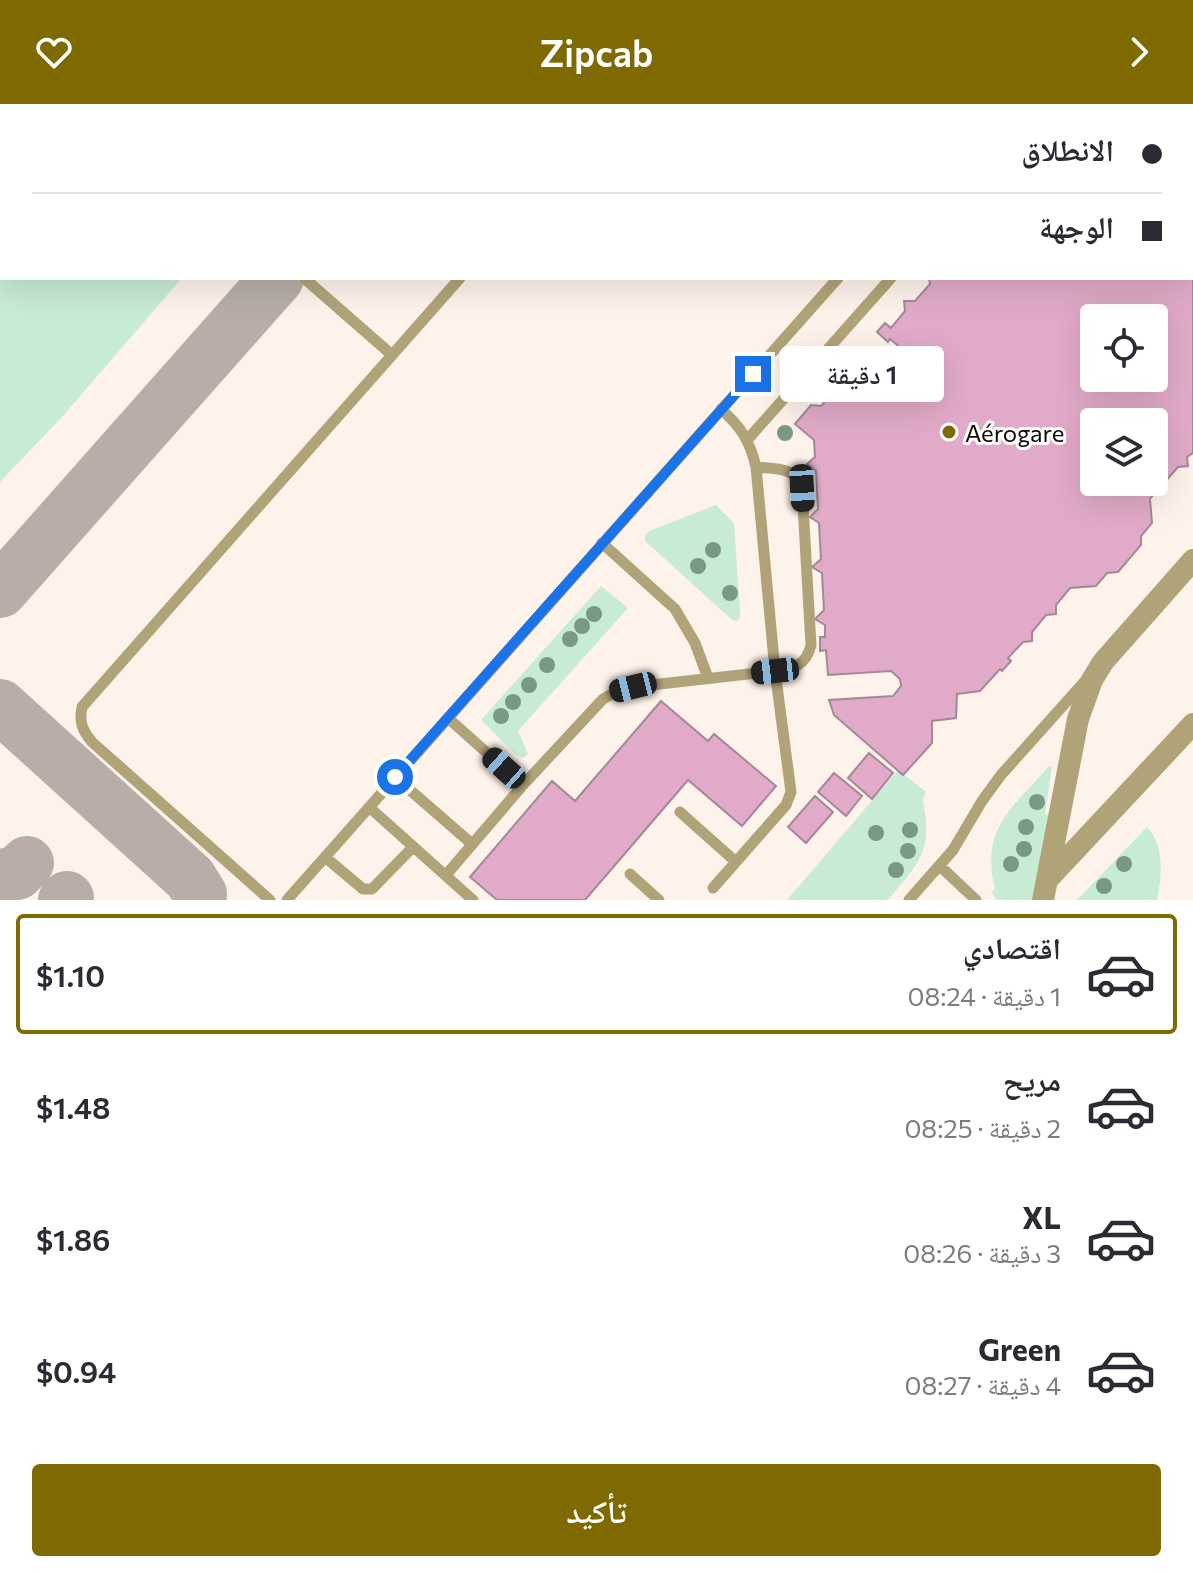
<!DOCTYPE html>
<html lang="ar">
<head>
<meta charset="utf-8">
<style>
  body { margin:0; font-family:Commissioner,"Noto Naskh Arabic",sans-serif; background:#f7f7f7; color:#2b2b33; direction:rtl; height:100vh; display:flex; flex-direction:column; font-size:30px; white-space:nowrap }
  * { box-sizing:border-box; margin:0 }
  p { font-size:26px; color:#7c7c81 }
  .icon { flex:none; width:44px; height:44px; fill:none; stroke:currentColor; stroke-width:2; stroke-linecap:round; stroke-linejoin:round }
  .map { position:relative; height:796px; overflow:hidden; direction:ltr }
  .details { display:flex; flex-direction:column; background:#fff; flex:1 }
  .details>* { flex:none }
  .top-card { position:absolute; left:0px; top:0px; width:1194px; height:176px; box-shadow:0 8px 32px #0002; direction:rtl; display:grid; align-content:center; height:176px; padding:0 32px; background:#fff }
  .tools { position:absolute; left:1080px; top:200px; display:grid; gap:16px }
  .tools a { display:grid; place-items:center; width:88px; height:88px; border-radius:8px; background:#fff; box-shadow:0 8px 32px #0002; font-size:40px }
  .end { position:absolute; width:36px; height:36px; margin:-18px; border:10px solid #1a73e8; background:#fff; box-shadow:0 0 0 4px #fff }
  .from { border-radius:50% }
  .bubble { position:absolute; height:56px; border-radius:8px; background:#fff; box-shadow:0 8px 32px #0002; font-size:26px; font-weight:600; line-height:56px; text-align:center; direction:rtl }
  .car { position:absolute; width:24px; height:48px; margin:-24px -12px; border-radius:10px; box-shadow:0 0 6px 2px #0007; background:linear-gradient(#222 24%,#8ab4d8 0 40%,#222 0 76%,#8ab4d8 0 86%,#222 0) }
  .top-card b { display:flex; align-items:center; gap:28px; height:76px; font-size:30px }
  .top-card b+b { border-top:2px solid #e1e1e2 }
  .top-card i { width:20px; height:20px; background:#2b2b33 }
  ul { padding:14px 0 0; list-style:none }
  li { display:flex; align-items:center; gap:24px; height:120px; margin:0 16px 12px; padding:0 16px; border:4px solid transparent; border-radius:8px }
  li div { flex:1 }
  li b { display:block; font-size:30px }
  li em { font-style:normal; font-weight:600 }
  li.current { border-color:#7e6a01 }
  li>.icon { width:72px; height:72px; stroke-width:1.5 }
  .button { display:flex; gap:16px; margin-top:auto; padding:16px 32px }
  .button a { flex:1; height:92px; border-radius:8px; background:#7e6a01; color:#fff; font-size:32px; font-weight:600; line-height:92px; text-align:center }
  header { display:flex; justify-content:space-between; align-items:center; height:104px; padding:0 32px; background:#7e6a01; color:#fff; font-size:36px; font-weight:600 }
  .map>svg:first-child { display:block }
  .green { fill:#c7ebd3 }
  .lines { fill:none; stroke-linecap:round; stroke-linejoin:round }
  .taxiway { stroke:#b8aea7; stroke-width:54 }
  .building { fill:#e1aac8; stroke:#a48897; stroke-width:2; fill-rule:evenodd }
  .service { stroke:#b1a378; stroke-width:11 }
  .minor { stroke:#b1a378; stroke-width:22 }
  .tree { fill:#7a9984 }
  .route { stroke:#1a73e8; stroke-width:10 }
  .poi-dot { fill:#7e6a01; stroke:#fff; stroke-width:3 }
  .labels { text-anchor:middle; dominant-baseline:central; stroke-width:6; stroke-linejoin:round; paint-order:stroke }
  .poi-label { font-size:24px; fill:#120a04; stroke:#fff; text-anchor:start }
</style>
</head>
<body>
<header><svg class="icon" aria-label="forward" viewBox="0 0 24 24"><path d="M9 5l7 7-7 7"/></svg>Zipcab<svg class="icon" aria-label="heart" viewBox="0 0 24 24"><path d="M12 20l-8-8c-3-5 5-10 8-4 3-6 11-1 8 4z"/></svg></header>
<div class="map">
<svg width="1193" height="796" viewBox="0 0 1193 796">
  <rect width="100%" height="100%" fill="#fef3eb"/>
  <path class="green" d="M 0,0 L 66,2 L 2,2 L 2,174 L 182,174 L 61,314 L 0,378 Z
    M 716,401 L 734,419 L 740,507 L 740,514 L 736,517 L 731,515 L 645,437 L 645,431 L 649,427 Z
    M 601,482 L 628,504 L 518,627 L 528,650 L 523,654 L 516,651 L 481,616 Z
    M 1052,662 L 1045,710 L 1049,711 L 1032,796 L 997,796 L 991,788 L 995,785 C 980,724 1012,705 1048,663 Z
    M 898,666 L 926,688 L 923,695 C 932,749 921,757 888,796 L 787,796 Z
    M 1147,723 C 1165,743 1162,772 1157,796 L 1077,796 Z"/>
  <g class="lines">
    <path class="taxiway" d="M 430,2 L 431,0
      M 0,487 L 277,174
      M 0,602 L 190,774 L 200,790 L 199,796
      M 0,772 L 17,769 L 27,759
      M 65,796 L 67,794"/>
  </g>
  <path class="building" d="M 1075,0 L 1193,0 L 1193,349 L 1187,353 L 1188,362 L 1178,363 L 1163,380 L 1164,389 L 1154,390 L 1150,395 L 1152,419 L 1141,432 L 1141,441 L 1118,468 L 1107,469 L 1096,482 L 1070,484 L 1056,501 L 1056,510 L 1046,511 L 1032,528 L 1032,537 L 1023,538 L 1008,554 L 1011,557 L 1002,567 L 1000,565 L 980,587 L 957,590 L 956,614 L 932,617 L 932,639 L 903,671 L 834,611 L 829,596 L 893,592 L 901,582 L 900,575 L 891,567 L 828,571 L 826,546 L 820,547 L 820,533 L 825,533 L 825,521 L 815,515 L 824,506 L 822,469 L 812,463 L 821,455 L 819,419 L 810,413 L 818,405 L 816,367 L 807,360 L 815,353 L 814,336 L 795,320 L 811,301 L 821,302 L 824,299 L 823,295 L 849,265 L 856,263 L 854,254 L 861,246 L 872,255 L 869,259 L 886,274 L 888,270 L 905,290 L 926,266 L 918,258 L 915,262 L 904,252 L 907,249 L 890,235 L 888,238 L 877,228 L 885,219 L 891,224 L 905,207 L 904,197 L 915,197 L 930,180 L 929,174 L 1192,174 L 1192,2 L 1073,2 ZM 1094,214 L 1154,214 L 1154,274 L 1094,274 ZM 1094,318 L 1154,318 L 1154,378 L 1094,378 Z
    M 661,597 L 708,637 L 714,630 L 776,682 L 742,722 L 688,676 L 585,796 L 497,796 L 470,773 L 552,677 L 575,697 Z
    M 869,649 L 893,669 L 872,695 L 848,674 Z
    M 834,669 L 862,692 L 846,712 L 818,688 Z
    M 815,692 L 833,708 L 806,739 L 788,723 Z"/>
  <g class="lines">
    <path class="service" d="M 105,0 L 108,2
      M 612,2 L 614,0
      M 990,2 L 992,0
      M 1045,2 L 1047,0
      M 304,174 L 392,251
      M 748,335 L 891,174
      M 602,439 L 675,505 L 695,539 L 708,574
      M 448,614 L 523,681
      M 395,673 L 472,740
      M 369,703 L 473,796
      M 680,708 L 736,758
      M 325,753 L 363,785 L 372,785 L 413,743
      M 940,762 L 976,796
      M 630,770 L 659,796
      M 446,771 L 523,681 L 603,595 L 617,587 L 633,583 L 775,567 C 794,564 806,562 811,541 L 802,384 C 795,362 775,365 756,363
      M 713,784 L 786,701 L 791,688 L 775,567 L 756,363 C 750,337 741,323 721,305
      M 270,796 L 92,638 C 82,626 79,618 82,603 L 460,174
      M 287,796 L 838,174
      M 909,796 L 953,746 L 982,697 L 1001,671 L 1086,576"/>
    <path class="minor" d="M 1047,776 L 1193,620
      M 1043,796 L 1078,615 L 1092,576 L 1103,558 L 1193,456"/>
  </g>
  <g class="tree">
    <circle cx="785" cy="329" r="8"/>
    <circle cx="713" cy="446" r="8"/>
    <circle cx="698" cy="462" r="8"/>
    <circle cx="730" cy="489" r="8"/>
    <circle cx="594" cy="510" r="8"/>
    <circle cx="582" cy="522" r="8"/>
    <circle cx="570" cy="535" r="8"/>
    <circle cx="547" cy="561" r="8"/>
    <circle cx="529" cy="581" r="8"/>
    <circle cx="513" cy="598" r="8"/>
    <circle cx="501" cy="612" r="8"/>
    <circle cx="1037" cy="698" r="8"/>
    <circle cx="1026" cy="723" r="8"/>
    <circle cx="910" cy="726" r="8"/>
    <circle cx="876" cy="729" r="8"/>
    <circle cx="1024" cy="745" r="8"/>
    <circle cx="908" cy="747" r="8"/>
    <circle cx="1011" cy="760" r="8"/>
    <circle cx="1124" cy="760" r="8"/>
    <circle cx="896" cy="766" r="8"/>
    <circle cx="1104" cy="782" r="8"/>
  </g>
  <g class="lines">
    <path class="route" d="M 395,673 L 753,270"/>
  </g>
  <circle class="poi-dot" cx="949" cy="328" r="8"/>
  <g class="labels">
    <g class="poi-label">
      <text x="965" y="328">Aérogare</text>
    </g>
  </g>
</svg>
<div class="tools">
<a><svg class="icon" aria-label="locate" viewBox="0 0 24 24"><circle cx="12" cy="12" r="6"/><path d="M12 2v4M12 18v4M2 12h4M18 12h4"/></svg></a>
<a><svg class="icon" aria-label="layers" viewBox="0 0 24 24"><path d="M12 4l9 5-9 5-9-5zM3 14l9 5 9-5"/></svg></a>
</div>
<i class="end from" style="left:395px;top:673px"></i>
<i class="end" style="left:753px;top:270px"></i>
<div class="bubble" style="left:780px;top:242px;width:164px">1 دقيقة</div>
<i class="car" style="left:802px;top:384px;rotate:177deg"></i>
<i class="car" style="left:775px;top:567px;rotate:264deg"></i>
<i class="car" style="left:633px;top:583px;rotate:256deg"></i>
<i class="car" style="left:504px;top:664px;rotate:312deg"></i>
<div class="top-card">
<b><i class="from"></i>الانطلاق</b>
<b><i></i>الوجهة</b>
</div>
</div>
<section class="details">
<ul>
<li class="current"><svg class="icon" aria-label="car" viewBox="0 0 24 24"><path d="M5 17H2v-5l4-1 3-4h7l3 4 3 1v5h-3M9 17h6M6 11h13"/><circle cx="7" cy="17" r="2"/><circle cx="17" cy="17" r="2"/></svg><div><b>اقتصادي</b><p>1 دقيقة · 08:24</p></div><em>$1.10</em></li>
<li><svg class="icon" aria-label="car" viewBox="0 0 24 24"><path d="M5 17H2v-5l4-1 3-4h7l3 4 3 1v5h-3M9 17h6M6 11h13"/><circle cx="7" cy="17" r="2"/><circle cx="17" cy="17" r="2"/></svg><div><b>مريح</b><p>2 دقيقة · 08:25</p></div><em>$1.48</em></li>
<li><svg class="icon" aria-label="car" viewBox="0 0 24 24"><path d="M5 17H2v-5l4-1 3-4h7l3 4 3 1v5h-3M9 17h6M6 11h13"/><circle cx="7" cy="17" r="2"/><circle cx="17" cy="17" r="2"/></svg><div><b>XL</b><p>3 دقيقة · 08:26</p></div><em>$1.86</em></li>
<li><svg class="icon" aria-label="car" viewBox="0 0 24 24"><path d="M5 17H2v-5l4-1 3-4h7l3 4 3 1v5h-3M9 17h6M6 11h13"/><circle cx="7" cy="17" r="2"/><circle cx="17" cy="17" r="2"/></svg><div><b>Green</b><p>4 دقيقة · 08:27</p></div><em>$0.94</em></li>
</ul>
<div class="button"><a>تأكيد</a></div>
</section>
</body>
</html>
